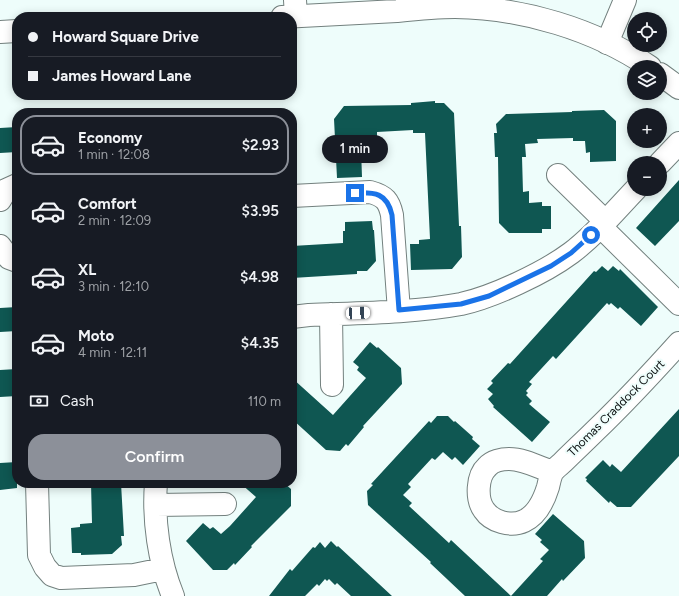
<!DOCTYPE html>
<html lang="en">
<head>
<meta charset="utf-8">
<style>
  body { margin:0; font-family:Figtree,sans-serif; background:#20242c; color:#f1f3f6; height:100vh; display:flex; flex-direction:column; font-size:15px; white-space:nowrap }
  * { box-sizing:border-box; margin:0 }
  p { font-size:13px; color:#9ea1a6 }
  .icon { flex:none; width:22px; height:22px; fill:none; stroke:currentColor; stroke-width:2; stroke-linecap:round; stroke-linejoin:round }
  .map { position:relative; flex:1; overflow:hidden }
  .drawer { position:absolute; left:12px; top:108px; width:285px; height:380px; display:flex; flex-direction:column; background:#171b24; border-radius:16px; box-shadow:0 2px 10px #0003 }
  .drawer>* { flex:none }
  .top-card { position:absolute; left:12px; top:12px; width:285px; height:88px; border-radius:16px; box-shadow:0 2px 10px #0003; display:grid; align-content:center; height:88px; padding:0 16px; background:#171b24 }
  .tools { position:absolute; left:627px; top:12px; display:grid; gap:8px }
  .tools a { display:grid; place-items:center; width:40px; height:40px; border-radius:50%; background:#171b24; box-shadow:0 2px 10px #0003; font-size:20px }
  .end { position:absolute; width:18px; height:18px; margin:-9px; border:5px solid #1a73e8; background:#fff; box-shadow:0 0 0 2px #fff }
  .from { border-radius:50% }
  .bubble { position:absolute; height:28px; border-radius:14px; background:#171b24; box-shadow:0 2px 10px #0003; font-size:13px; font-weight:600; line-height:28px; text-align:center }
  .car { position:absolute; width:12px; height:24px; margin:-12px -6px; border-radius:5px; box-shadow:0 0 3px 1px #0007; background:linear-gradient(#fff 24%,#345 0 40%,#fff 0 76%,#345 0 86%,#fff 0) }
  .top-card b { display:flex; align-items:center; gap:14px; height:38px; font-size:15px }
  .top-card b+b { border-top:1px solid #363941 }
  .top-card i { width:10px; height:10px; background:#f1f3f6 }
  ul { padding:7px 0 0; list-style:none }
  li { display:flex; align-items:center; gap:12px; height:60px; margin:0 8px 6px; padding:0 8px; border:2px solid transparent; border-radius:16px }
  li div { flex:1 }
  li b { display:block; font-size:15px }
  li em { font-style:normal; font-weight:600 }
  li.current { border-color:#8c9099 }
  li>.icon { width:36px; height:36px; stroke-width:1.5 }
  .pay { display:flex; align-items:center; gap:10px; height:44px; padding:0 16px; font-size:15px }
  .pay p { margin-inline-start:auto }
  .primary-button { display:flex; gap:8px; margin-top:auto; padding:8px 16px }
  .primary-button a { flex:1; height:46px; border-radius:16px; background:#8c9099; color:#fff; font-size:16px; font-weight:600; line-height:46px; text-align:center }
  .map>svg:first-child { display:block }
  .building { fill:#0f5752 }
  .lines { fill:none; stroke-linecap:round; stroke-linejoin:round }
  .street-casing { stroke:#73807e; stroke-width:24 }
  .secondary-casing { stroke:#73807e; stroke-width:24 }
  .street { stroke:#fff; stroke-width:22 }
  .secondary { stroke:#fff; stroke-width:22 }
  .route { stroke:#1a73e8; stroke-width:5 }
  .labels { text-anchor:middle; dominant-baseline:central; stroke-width:4; stroke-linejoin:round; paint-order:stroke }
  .street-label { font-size:12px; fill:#0e1313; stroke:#eefdfb }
</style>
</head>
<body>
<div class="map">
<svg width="679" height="596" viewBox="0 0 679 596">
  <rect width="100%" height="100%" fill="#eefdfb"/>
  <path class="building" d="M 435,101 L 435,103 L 444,103 L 454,113 L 459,226 L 461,226 L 462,257 L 452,269 L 411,270 L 410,244 L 419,244 L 419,240 L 430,239 L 425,133 L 413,133 L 413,130 L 377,132 L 377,136 L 364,137 L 365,149 L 361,149 L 362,177 L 337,178 L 334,119 L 344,106 L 411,105 L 411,103 Z
    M 604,110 L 616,121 L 616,161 L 590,162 L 590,152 L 586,153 L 585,141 L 573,141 L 573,138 L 537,139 L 538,143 L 525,144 L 526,157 L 522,157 L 523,192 L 529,191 L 529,203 L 542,202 L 542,206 L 551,206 L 551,229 L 542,229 L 542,233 L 509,233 L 499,223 L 498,157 L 495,157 L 494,133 L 497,133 L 496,124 L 506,114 L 572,112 L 572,111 Z
    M 17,127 L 17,152 L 0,153 L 0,128 Z
    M 679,180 L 679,221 L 655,246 L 636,228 Z
    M 372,221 L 373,230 L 374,230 L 376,261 L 367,271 L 357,271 L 357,274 L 292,278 L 292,246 L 343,243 L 343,231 L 345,231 L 345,222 Z
    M 602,266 L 608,271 L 613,266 L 619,271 L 620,269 L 658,307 L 641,326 L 620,307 L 618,309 L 611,303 L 609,305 L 607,303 L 556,359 L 553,356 L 529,382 L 532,384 L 526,391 L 528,393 L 526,395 L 532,401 L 529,404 L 550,422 L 532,442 L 493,407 L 494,406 L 488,399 L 493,394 L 487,389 L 493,383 L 491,381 L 508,363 L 510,364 L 594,271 L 596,272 Z
    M 17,307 L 17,331 L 0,332 L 0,308 Z
    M 370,342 L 377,348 L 378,347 L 401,368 L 402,384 L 363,426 L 364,427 L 348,446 L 346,444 L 340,451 L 326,450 L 292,419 L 292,378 L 333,415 L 366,378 L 357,370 L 359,367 L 353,362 Z
    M 17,369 L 17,396 L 0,397 L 0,370 Z
    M 679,409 L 679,456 L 631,507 L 617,507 L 610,501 L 609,503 L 586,481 L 587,479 L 585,478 L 603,460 L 610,467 L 612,464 L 621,472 Z
    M 437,416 L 448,416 L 454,422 L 455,421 L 473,437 L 472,439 L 480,446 L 463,465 L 455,457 L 452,460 L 443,452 L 435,460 L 432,458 L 408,484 L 411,487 L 403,495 L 412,503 L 409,506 L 449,543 L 451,540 L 511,596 L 543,561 L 540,559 L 549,550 L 540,542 L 542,540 L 535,534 L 553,514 L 584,541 L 585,558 L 563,581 L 562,579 L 547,596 L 465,596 L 430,563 L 431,562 L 368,505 L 367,491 L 373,485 L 371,484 L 429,421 L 431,423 Z
    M 17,462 L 17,488 L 0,490 L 0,463 Z
    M 91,483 L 121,483 L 124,536 L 121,536 L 122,545 L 112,554 L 81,555 L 81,553 L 72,553 L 71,528 L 80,527 L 80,524 L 92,523 Z
    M 240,483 L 284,483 L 291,489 L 291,506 L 251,546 L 252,547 L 235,565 L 234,563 L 227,570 L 213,570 L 186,541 L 203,523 L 210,529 L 213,527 L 221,534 L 230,526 L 256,497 Z
    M 331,541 L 337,547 L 338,546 L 392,596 L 351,596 L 337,583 L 335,585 L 329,579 L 327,581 L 325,579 L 319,586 L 317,584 L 305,596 L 269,596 L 290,569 L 292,571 L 313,547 L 315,548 L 320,542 L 325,548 Z"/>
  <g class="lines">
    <defs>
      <path id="street" d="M 295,0 L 296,16
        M 607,43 L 625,0
        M 660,163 L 679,143
        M 558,175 L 605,221
        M 292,196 L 370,192 C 385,196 389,201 392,215 L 399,311
        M 0,200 L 6,190 L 17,185
        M 600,226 L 679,304
        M 0,246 L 9,258 L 17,261
        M 331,314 L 332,385
        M 292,317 L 309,315 C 358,313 412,313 461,304 C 493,297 544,273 571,253 C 595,235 615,211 636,189
        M 552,472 C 538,467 524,459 509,459 C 502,459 492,461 487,467 C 477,476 476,499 484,510 C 492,522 511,527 524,521 C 537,515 544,500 548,487 C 549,483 550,477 552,473 C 554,469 560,465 563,462 C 574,451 585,441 596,430 C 625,402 652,373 679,343
        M 37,483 L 39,555 L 45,567 L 52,575 L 61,578 L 134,575 L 163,569
        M 156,483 C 153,520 159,562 173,596
        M 156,505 L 225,504"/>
      <path id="secondary" d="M 282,17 C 320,15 359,13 397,11 C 416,9 436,7 455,7 C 523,8 594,29 650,67
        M 0,32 L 17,31
        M 660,74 L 679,88"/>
    </defs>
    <use href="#street" class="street-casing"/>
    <use href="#secondary" class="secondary-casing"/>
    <use href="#street" class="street"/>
    <use href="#secondary" class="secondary"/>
  </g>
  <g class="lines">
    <path class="route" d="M 355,193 C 375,192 387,193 392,215 L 399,310 L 461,304 L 489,296 L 551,266 L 571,253 L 591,235"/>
  </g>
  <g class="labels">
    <g class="street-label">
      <text transform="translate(616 408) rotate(-45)">Thomas Craddock Court</text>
    </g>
  </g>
</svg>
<div class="tools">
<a><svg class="icon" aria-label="locate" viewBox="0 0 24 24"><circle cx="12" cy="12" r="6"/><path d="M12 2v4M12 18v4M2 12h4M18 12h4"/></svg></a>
<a><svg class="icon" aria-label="layers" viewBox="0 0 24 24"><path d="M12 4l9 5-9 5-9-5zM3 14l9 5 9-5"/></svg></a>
<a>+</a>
<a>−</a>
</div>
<i class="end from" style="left:591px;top:235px"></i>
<i class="end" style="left:355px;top:193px"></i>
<div class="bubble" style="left:322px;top:135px;width:66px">1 min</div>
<i class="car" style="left:358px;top:313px;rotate:87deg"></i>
<div class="top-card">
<b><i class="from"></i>Howard Square Drive</b>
<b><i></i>James Howard Lane</b>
</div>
<section class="drawer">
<ul>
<li class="current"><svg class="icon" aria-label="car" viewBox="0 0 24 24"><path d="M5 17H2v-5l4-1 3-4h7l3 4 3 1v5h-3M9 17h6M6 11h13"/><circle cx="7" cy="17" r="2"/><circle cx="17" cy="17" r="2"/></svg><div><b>Economy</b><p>1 min · 12:08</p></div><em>$2.93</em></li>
<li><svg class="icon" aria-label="car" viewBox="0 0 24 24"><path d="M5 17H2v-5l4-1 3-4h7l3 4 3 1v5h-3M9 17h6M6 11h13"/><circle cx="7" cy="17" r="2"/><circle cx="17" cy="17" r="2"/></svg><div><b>Comfort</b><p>2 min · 12:09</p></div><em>$3.95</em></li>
<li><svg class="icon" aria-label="car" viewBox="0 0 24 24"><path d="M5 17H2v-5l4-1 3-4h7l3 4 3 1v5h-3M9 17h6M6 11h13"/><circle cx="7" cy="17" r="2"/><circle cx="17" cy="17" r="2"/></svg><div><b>XL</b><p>3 min · 12:10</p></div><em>$4.98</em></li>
<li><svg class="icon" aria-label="car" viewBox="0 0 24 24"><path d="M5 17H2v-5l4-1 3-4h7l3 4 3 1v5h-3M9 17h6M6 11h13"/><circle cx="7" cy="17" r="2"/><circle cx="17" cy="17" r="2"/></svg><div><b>Moto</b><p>4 min · 12:11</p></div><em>$4.35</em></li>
</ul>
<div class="pay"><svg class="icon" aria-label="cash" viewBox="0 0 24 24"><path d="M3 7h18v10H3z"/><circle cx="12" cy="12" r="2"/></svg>Cash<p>110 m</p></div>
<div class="primary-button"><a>Confirm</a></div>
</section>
</div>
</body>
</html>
